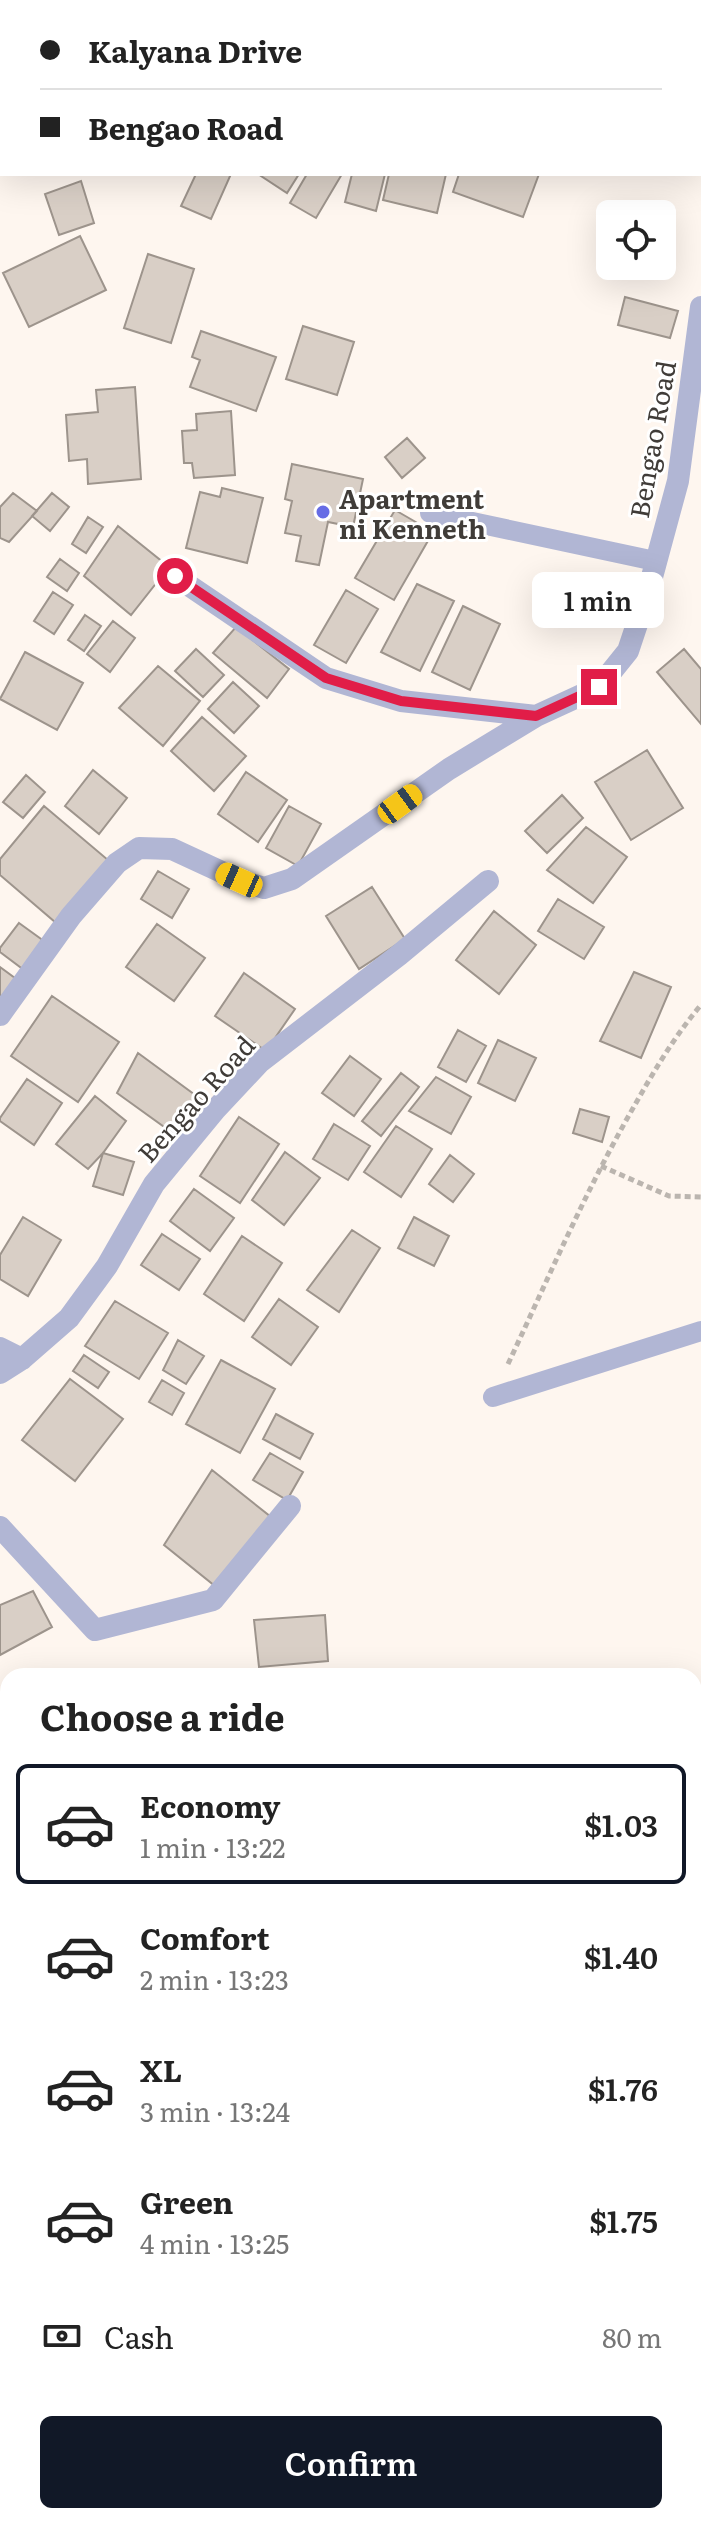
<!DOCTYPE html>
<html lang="en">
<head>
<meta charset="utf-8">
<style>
  body { margin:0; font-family:Literata,serif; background:#f6f6f6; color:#222; height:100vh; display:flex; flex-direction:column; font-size:30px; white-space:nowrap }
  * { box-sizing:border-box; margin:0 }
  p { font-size:26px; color:#767676 }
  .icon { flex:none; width:44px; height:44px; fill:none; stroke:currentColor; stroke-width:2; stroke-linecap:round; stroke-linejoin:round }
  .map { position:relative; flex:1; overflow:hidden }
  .details { position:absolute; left:0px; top:1668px; width:702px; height:856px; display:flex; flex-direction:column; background:#fff; border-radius:24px 24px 0 0; box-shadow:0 8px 32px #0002 }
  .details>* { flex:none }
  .hud { position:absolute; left:0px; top:0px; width:702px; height:176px; box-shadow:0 8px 32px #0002; display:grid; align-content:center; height:176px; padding:0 40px; background:#fff }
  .controls { position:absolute; left:596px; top:200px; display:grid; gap:16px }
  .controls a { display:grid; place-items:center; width:80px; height:80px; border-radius:12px; background:#fff; box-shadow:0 8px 32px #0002; font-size:40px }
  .end { position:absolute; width:36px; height:36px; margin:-18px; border:10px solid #e11d48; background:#fff; box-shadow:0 0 0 4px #fff }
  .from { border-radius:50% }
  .bubble { position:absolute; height:56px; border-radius:12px; background:#fff; box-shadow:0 8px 32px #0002; font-size:26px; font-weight:600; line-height:56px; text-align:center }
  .car { position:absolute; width:24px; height:48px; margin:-24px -12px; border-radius:10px; box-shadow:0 0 6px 2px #0007; background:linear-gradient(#f5c518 24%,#345 0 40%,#f5c518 0 76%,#345 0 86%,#f5c518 0) }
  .hud b { display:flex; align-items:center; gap:28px; height:76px; font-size:30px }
  .hud b+b { border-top:2px solid #e0e0e0 }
  .hud i { width:20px; height:20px; background:#222 }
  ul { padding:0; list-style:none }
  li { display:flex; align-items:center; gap:24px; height:120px; margin:0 16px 12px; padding:0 24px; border:4px solid transparent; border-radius:12px }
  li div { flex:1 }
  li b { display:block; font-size:30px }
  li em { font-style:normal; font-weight:600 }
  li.on { border-color:#111827 }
  li>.icon { width:72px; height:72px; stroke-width:1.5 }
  h2 { padding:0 40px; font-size:36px; line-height:96px }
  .pay { display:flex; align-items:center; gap:20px; height:88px; padding:0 40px; font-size:30px }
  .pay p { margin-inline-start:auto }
  .button { display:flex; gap:16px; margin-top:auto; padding:16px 40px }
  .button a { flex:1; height:92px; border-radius:12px; background:#111827; color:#fff; font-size:32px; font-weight:600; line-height:92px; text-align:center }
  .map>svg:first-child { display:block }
  .green { fill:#f9d6b6 }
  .building { fill:#d9cfc6; stroke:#9d948c; stroke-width:2 }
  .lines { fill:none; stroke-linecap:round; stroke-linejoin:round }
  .path { stroke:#bbb5af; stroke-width:5; stroke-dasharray:6 4; stroke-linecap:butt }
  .service { stroke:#b1b6d4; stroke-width:20 }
  .minor { stroke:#b1b6d4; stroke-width:22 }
  .route { stroke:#e11d48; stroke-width:10 }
  .poi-dot { fill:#666ce5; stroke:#fff; stroke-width:3 }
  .labels { text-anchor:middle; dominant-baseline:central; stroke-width:6; stroke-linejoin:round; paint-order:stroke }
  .street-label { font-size:26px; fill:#403c38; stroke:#fff }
  .poi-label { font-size:26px; font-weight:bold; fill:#403c38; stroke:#fff; text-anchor:start }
</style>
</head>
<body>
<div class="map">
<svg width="701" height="2524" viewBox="0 0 701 2524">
  <rect width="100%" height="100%" fill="#fef6ef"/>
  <path class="green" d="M 694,2275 L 701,2280 L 701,2524 L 281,2524 L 279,2516 L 694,2516 Z"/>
  <path class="building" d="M 196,174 L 231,174 L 211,219 L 181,206 Z
    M 258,174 L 299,174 L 287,193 Z
    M 307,174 L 342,174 L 316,218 L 290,203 Z
    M 352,174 L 385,174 L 376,211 L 345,202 Z
    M 389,174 L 446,174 L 437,213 L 383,200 Z
    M 459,174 L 539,174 L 523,217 L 453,192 Z
    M 81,181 L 94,223 L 59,235 L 45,194 Z
    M 80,236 L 106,290 L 29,327 L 3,273 Z
    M 148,254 L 194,269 L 171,343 L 124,328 Z
    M 625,297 L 678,311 L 670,338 L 618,325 Z
    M 303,326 L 354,342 L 337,395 L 286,379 Z
    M 201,331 L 276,357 L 256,411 L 190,387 L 200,360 L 192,357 Z
    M 135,387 L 141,479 L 88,484 L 87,459 L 69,461 L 66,415 L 98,412 L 96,390 Z
    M 231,411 L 235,475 L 194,478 L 192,463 L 184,463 L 182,431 L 197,430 L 196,414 Z
    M 407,438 L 425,458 L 402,478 L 385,457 Z
    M 292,464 L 363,479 L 353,527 L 328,522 L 319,565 L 296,561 L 301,536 L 285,533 L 292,501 L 285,499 Z
    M 222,488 L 263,498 L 247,563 L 186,548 L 200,492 L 220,497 Z
    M 13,493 L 37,511 L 9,542 L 0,538 L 0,507 Z
    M 52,493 L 69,507 L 50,531 L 32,516 Z
    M 395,510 L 433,532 L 394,600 L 355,578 Z
    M 88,517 L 103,527 L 86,553 L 72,544 Z
    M 118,526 L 169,567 L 131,615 L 84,576 Z
    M 60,559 L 79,573 L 67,591 L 47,577 Z
    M 417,584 L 454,601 L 420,671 L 381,652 Z
    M 346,590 L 378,609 L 346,663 L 314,645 Z
    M 53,592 L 73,605 L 54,634 L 34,621 Z
    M 463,606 L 500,624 L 470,690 L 432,672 Z
    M 85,615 L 101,626 L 84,651 L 68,640 Z
    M 113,621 L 135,638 L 110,672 L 87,654 Z
    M 236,627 L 289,669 L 267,698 L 213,653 Z
    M 196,649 L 224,675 L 203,697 L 175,671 Z
    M 684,649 L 701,669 L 701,724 L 657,672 Z
    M 25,652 L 83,683 L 57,730 L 0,699 Z
    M 158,666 L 200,701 L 163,746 L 119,708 Z
    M 233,682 L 259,706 L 234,733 L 208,709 Z
    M 202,717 L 246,756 L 214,791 L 171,751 Z
    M 647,750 L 683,808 L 631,840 L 595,782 Z
    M 93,770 L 127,798 L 99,834 L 65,806 Z
    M 246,772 L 287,800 L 258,842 L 218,814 Z
    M 26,775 L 45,792 L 23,818 L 3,802 Z
    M 562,795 L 583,818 L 547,853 L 525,831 Z
    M 44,806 L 108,860 L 55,922 L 0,875 L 0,859 Z
    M 289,806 L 321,824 L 298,866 L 266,848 Z
    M 586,827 L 627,857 L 593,903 L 547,870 Z
    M 158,871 L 189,889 L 172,918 L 141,899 Z
    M 372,887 L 405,939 L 359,969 L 326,916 Z
    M 558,899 L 604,927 L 584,959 L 538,931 Z
    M 494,911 L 536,945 L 499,994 L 456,960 Z
    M 19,923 L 48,944 L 28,973 L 0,952 L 0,948 Z
    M 157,924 L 205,958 L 174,1001 L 126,967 Z
    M 0,967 L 19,981 L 0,1007 Z
    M 634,972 L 671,987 L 641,1058 L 600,1041 Z
    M 244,973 L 295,1009 L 266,1051 L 215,1016 Z
    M 52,996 L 119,1042 L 78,1102 L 11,1056 Z
    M 458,1030 L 486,1046 L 466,1082 L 438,1067 Z
    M 498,1040 L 536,1058 L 515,1101 L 478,1083 Z
    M 138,1053 L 206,1103 L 181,1139 L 117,1093 Z
    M 350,1056 L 381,1079 L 354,1116 L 322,1093 Z
    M 401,1073 L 419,1087 L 381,1136 L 362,1121 Z
    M 436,1077 L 471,1097 L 451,1134 L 409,1111 Z
    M 27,1079 L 62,1103 L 34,1145 L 0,1121 L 0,1118 Z
    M 95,1096 L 126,1121 L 103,1153 L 88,1169 L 56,1144 Z
    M 580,1109 L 609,1117 L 602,1142 L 573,1133 Z
    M 239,1117 L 279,1144 L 240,1203 L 200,1176 Z
    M 334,1124 L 370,1146 L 348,1180 L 313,1159 Z
    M 396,1126 L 432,1149 L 401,1197 L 364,1172 Z
    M 285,1152 L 320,1178 L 284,1225 L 252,1200 Z
    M 103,1153 L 134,1162 L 123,1195 L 93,1186 Z
    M 450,1155 L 474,1174 L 453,1202 L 429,1184 Z
    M 194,1189 L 234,1218 L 210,1251 L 170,1221 Z
    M 23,1217 L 61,1240 L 28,1296 L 0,1279 L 0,1255 Z
    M 414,1217 L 449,1236 L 434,1266 L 398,1248 Z
    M 352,1230 L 380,1248 L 339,1312 L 307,1290 Z
    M 162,1234 L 200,1259 L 179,1290 L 141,1265 Z
    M 242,1236 L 282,1263 L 244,1321 L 204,1294 Z
    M 279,1299 L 318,1327 L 291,1365 L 252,1337 Z
    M 115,1301 L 168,1333 L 139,1379 L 85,1346 Z
    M 178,1340 L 204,1356 L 186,1384 L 163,1370 Z
    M 84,1355 L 109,1372 L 98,1388 L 73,1371 Z
    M 221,1360 L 275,1389 L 240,1453 L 186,1424 Z
    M 70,1379 L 123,1419 L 75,1481 L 22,1440 Z
    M 162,1380 L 184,1393 L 172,1415 L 149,1402 Z
    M 276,1414 L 313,1434 L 300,1459 L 263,1439 Z
    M 270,1453 L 303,1472 L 287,1500 L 253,1480 Z
    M 212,1470 L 271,1517 L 215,1586 L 164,1545 Z
    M 33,1591 L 52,1627 L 0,1655 L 0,1605 Z
    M 325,1615 L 328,1661 L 259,1667 L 254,1620 Z
    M 695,1868 L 701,1874 L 701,1895 L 694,1903 Z
    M 701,2015 L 701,2088 L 694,2085 L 694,2035 Z"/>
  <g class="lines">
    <path class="path" d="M 601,1166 L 669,1196 L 701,1197
      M 508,1364 C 547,1281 583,1197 628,1117 C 650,1078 672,1039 701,1005"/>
    <path class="service" d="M 430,513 L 655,561
      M 493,1397 L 701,1331"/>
    <path class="minor" d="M 128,0 L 129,2
      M 388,2 L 389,0
      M 175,576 L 326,678 L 401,701 L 536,716
      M 0,1015 L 71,916 L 117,863 L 139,848 L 172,849 L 239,880 L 264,888 L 292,879 L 449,769 L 536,716 L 599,687 L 628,651 L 649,588 L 678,481 L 701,307
      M 0,1348 L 22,1359
      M 0,1373 L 22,1359 L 69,1318 L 107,1266 L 154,1184 L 215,1110 L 260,1062 L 399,955 L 488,881
      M 0,1527 L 95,1630 L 213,1600 L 290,1506
      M 0,2432 L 8,2433"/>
  </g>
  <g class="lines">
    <path class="route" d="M 175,576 L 326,678 L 401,701 L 536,716 L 599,687"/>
  </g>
  <circle class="poi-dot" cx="323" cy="512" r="8"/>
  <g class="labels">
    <g class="street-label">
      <text transform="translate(651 439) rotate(-80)">Bengao Road</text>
      <text transform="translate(195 1098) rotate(-48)">Bengao Road</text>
    </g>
    <g class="poi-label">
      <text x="339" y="497">Apartment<tspan x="339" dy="30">ni Kenneth</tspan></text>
    </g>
  </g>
</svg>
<div class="controls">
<a><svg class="icon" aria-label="locate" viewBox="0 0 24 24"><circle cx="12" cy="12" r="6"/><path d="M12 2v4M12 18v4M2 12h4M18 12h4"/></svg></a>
</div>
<i class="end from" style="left:175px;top:576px"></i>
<i class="end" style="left:599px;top:687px"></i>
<div class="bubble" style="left:532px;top:572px;width:132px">1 min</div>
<i class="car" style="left:400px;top:804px;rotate:54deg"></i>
<i class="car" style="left:239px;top:880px;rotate:294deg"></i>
<div class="hud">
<b><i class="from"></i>Kalyana Drive</b>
<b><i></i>Bengao Road</b>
</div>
<section class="details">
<h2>Choose a ride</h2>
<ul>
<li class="on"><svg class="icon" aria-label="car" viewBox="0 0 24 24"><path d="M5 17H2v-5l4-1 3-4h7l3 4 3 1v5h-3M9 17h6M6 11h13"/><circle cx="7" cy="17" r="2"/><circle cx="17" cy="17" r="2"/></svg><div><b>Economy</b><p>1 min · 13:22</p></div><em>$1.03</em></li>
<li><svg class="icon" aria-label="car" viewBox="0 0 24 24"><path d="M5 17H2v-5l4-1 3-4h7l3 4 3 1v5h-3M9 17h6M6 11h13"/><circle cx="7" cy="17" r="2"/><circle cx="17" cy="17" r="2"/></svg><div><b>Comfort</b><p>2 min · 13:23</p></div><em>$1.40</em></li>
<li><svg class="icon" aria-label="car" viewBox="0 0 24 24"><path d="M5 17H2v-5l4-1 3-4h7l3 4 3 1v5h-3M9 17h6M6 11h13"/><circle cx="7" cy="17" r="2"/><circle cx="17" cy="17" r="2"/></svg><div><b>XL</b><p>3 min · 13:24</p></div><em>$1.76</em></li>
<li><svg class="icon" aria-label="car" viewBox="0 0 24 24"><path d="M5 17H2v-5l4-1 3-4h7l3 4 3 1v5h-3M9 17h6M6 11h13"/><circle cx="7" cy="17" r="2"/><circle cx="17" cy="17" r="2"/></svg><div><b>Green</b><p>4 min · 13:25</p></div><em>$1.75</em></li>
</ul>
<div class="pay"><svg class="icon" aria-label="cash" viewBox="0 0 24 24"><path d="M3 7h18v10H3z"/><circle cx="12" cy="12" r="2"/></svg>Cash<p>80 m</p></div>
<div class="button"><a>Confirm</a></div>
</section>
</div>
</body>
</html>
